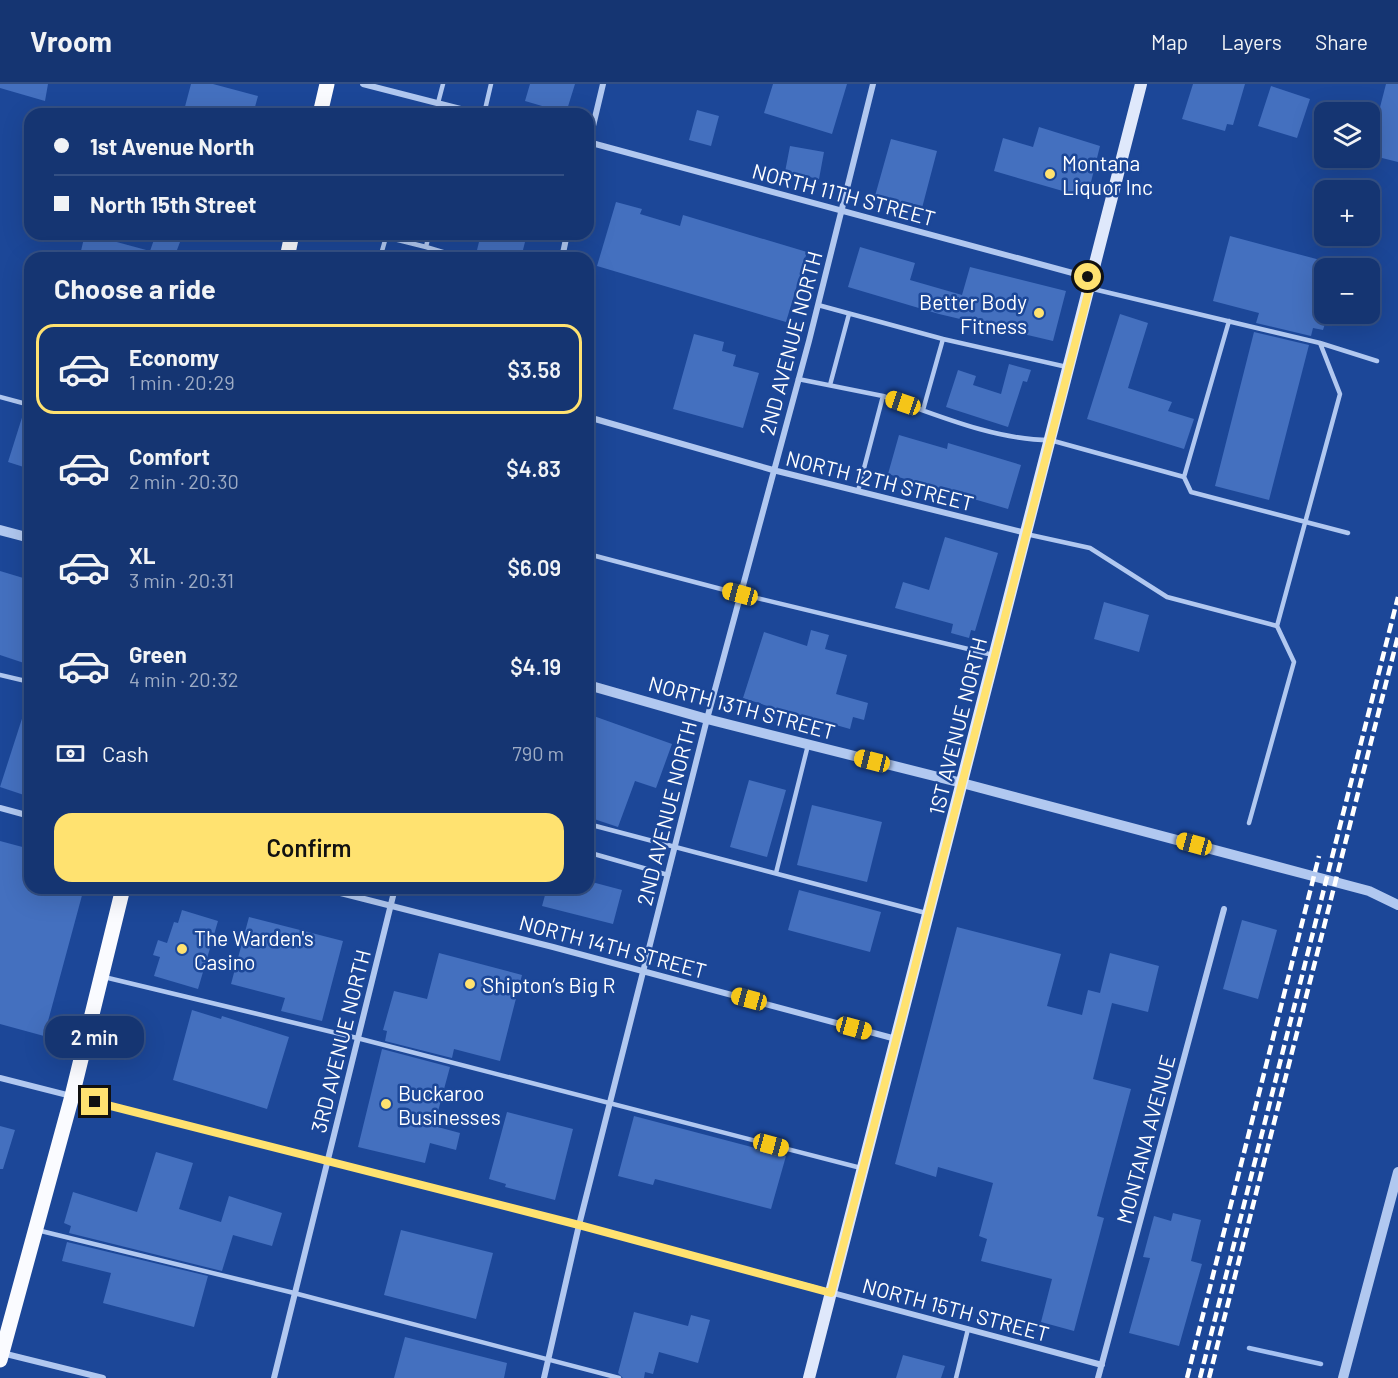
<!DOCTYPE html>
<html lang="en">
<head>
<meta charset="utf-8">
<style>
  body { margin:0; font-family:Barlow,sans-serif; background:#1e3d77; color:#f1f3f6; height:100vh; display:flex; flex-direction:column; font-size:22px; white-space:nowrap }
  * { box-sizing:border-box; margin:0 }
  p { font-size:20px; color:#9dabc4 }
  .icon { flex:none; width:33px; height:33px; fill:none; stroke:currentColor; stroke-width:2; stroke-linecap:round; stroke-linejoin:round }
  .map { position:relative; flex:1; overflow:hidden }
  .panel { position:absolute; left:24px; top:168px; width:570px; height:642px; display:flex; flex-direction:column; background:#153572; border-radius:18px; box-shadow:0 6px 24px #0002,0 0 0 2px #345084 }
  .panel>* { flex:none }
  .guide { position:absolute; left:24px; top:24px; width:570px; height:132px; border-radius:18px; box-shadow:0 6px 24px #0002,0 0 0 2px #345084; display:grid; align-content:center; height:132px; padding:0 30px; background:#153572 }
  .buttons { position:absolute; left:1314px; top:18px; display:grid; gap:12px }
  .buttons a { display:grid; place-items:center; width:66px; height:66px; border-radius:12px; background:#153572; box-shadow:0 6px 24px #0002,0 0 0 2px #345084; font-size:30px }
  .end { position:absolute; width:27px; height:27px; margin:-14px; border:8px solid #ffe270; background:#111; box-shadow:0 0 0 3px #111 }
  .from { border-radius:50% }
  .bubble { position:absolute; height:42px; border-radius:18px; background:#153572; box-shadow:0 6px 24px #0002,0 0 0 2px #345084; font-size:20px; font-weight:600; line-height:42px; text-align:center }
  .car { position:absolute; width:18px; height:36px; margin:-18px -9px; border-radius:8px; box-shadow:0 0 4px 2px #0007; background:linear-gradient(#f5c518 24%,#345 0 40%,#f5c518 0 76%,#345 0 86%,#f5c518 0) }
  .guide b { display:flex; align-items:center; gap:21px; height:57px; font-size:22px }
  .guide b+b { border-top:2px solid #345084 }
  .guide i { width:15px; height:15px; background:#f1f3f6 }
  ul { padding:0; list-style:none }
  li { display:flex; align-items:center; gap:18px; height:90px; margin:0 12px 9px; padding:0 18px; border:3px solid transparent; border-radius:18px }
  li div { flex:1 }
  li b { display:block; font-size:22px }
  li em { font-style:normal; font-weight:600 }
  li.selected { border-color:#ffe270 }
  li>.icon { width:54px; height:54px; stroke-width:1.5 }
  h2 { padding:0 30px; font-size:27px; line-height:72px }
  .pay { display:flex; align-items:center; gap:15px; height:66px; padding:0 30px; font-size:22px }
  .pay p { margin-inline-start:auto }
  .action { display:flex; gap:12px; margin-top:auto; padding:12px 30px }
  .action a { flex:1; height:69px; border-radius:18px; background:#ffe270; color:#111; font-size:24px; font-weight:600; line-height:69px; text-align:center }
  header { display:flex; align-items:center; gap:36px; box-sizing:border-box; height:84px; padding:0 30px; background:#153572; border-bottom:2px solid #345084 }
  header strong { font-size:28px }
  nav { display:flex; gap:33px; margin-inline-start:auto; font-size:21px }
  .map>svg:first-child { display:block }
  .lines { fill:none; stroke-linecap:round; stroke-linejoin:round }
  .stream { stroke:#a4c1f2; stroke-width:4.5 }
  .building { fill:#4470bf }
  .service { stroke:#b1c8f0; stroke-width:4.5 }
  .minor { stroke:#b1c8f0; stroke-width:6 }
  .tertiary { stroke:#b1c8f0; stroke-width:10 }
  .secondary { stroke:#dfe8fb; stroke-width:12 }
  .primary { stroke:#fafbff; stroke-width:15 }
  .rail { stroke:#fff; stroke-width:4.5; stroke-dasharray:10 4.5; stroke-linecap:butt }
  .route { stroke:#ffe270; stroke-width:8 }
  .poi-dot { fill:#ffe270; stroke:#1c4798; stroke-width:2 }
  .labels { text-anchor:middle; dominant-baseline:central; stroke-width:5; stroke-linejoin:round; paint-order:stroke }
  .poi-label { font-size:21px; fill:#fff; stroke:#1c4798; text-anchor:start }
  .street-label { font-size:21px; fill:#fff; stroke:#1c4798 }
</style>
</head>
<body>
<header>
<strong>Vroom</strong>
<nav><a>Map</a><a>Layers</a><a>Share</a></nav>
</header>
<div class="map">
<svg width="1398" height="1294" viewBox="0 0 1398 1294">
  <rect width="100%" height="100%" fill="#1c4798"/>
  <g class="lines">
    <path class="stream" d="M 1249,1264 L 1321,1280"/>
  </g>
  <path class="building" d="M 0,0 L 48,0 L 45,17 L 0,4 Z
    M 191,0 L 213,0 L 258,12 L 253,30 L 183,30 Z
    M 530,0 L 575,0 L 566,29 L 525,17 Z
    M 773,0 L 847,0 L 832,50 L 764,29 Z
    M 1193,0 L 1245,0 L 1233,41 L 1227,40 L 1225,47 L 1182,35 Z
    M 1386,0 L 1398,0 L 1398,78 L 1370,71 L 1370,62 Z
    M 1271,2 L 1310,15 L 1297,54 L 1258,42 Z
    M 697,26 L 719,32 L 711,62 L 689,56 Z
    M 1039,43 L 1100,62 L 1087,114 L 994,87 L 1003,54 L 1033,63 Z
    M 891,55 L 937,67 L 922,124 L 875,112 Z
    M 790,62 L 824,68 L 819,95 L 785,88 Z
    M 616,118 L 642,125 L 640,130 L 680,142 L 683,131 L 807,168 L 786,238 L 597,182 Z
    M 85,150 L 115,150 L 113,157 L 150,167 L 156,150 L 183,150 L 174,174 L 92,174 L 80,171 Z
    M 481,150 L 527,150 L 521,174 L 475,174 Z
    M 1230,152 L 1324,177 L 1324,230 L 1328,230 L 1323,246 L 1313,244 L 1311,252 L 1256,239 L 1259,229 L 1213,217 Z
    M 860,163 L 915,179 L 910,196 L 962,211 L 970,183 L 1066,207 L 1053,257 L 939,230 L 848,203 Z
    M 1120,230 L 1148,239 L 1128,304 L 1172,318 L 1168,327 L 1194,335 L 1184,365 L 1087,335 Z
    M 1254,248 L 1309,261 L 1269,416 L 1215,402 Z
    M 694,250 L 724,258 L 722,267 L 736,271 L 733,282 L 759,289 L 743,344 L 673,325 Z
    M 1009,280 L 1031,286 L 1027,298 L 1023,297 L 1008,343 L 946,323 L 958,286 L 976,292 L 973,301 L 1001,310 Z
    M 25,324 L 30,325 L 30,385 L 8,378 Z
    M 899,351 L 947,365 L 948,359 L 1021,381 L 1008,425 L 888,390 Z
    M 945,453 L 998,469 L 975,547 L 971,546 L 969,554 L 951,549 L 953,540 L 895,524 L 903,498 L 929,506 Z
    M 0,487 L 30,496 L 30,581 L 0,571 Z
    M 1104,518 L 1149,531 L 1139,568 L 1094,555 Z
    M 811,546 L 829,551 L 825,565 L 847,571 L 836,610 L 868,619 L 864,636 L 853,633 L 850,645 L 783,626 L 783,627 L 743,614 L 764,548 L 807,562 Z
    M 28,616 L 30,616 L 30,713 L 0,703 Z
    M 588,630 L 672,660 L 656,704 L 635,697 L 618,743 L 588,733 L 588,720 L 592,710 L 588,709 Z
    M 749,696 L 786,706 L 767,773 L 730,763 Z
    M 812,721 L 882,738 L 867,798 L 797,781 Z
    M 0,757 L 30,765 L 30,804 L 84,804 L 44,952 L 0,940 Z
    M 588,797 L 622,806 L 613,840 L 542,822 L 547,804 L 588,804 Z
    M 799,806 L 881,828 L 870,868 L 788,846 Z
    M 182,826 L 218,837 L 198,905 L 154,892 L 160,873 L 153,871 L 158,856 L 167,859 L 174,838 L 178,839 Z
    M 249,833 L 343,857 L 322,937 L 281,927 L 285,914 L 231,900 Z
    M 1242,836 L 1277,846 L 1258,915 L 1223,905 Z
    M 957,843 L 1061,870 L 1047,922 L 1082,931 L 1088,906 L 1100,909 L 1110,869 L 1159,882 L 1148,928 L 1112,919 L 1093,995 L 1131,1005 L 1097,1132 L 1104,1134 L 1074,1247 L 1041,1238 L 1052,1195 L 981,1177 L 987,1155 L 979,1152 L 993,1099 L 938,1083 L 936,1093 L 895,1080 Z
    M 439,869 L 522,891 L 500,977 L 454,965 L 452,974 L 385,957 L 387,947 L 383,946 L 394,907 L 427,915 Z
    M 192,926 L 221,935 L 222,932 L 289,953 L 267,1025 L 173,996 Z
    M 382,965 L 450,983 L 434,1042 L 460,1049 L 456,1066 L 430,1059 L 425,1079 L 358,1063 Z
    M 507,1028 L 573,1045 L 555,1116 L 505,1103 L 506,1100 L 489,1095 Z
    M 634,1032 L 786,1072 L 771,1125 L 655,1095 L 653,1101 L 618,1092 Z
    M 0,1042 L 15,1046 L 3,1085 L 0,1085 Z
    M 156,1068 L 193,1079 L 179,1125 L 221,1138 L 229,1112 L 282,1129 L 272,1162 L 233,1151 L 222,1187 L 69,1149 L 71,1142 L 64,1139 L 73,1108 L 137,1128 Z
    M 1173,1129 L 1201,1136 L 1191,1177 L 1202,1180 L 1179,1262 L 1129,1249 L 1150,1174 L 1143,1173 L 1154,1132 L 1171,1137 Z
    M 401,1146 L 493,1169 L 476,1235 L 384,1211 Z
    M 67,1158 L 208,1192 L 194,1243 L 103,1219 L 111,1189 L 62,1177 Z
    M 634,1228 L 688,1242 L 691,1231 L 710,1236 L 698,1279 L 659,1268 L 653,1290 L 645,1288 L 644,1294 L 623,1294 L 618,1289 Z
    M 405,1253 L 507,1279 L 504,1294 L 394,1294 Z
    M 903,1271 L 945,1282 L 941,1294 L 896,1294 Z"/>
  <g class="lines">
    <path class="service" d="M 438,19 L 443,0
      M 484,30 L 491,0
      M 426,163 L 446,169 L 445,174
      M 380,174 L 386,153 L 426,163 L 429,150
      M 1089,204 L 1320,259 L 1340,310 L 1277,542 L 1294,578 L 1249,739
      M 818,221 L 943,255 L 923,326
      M 943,255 L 1067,283
      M 1320,259 L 1377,277
      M 798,295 L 883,312 L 858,407
      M 830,301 L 849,230
      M 883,312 C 935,330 994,356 1050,356 L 1184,393 L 1229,237
      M 0,313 L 30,321
      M 1184,393 L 1191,408 L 1348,449
      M 1026,450 L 1090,464 L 1167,513 L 1277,542
      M 588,470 L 740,510 L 993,571
      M 0,591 L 30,598
      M 588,740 L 926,829
      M 594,770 L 668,791
      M 776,789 L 808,661
      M 104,893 L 357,954 L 861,1084
      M 37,1146 L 294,1209 L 619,1294
      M 956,1294 L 968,1245"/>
    <path class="minor" d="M 363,0 L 480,30
      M 588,58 L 1091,194
      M 588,63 L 603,0
      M 562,174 L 567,150
      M 588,333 L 773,386 L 1026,449
      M 0,724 L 30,732
      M 321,804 L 553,863 L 896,955
      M 0,994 L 579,1141 L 1102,1281
      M 2,1269 L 103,1294
      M 274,1294 L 395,804
      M 544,1294 L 579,1141 L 707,635 L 809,257 L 873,0
      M 1098,1294 L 1224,825"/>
    <path class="tertiary" d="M 0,446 L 30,454
      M 588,601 L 707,635 L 962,699 L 1305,790 L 1369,807 L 1398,821
      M 1343,1294 L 1398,1088"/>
    <path class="secondary" d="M 809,1294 L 1141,0"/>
    <path class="primary" d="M 320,30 L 327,0
      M 287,174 L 292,150
      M 0,1276 L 72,1012 L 123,804"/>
    <path class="rail" d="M 1187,1294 L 1319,772
      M 1200,1294 L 1398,513
      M 1209,1294 L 1398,552"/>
  </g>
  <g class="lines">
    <path class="route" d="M 95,1018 L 579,1141 L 831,1209 L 1092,194 L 1088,193"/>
  </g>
  <g class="poi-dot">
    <circle cx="1050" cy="90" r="6"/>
    <circle cx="1039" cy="229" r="6"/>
    <circle cx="182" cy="865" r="6"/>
    <circle cx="470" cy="900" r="6"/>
    <circle cx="386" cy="1020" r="6"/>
  </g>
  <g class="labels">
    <g class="poi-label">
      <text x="1062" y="78">Montana<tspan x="1062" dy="24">Liquor Inc</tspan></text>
      <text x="1027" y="217" text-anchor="end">Better Body<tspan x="1027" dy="24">Fitness</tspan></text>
      <text x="194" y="853">The Warden's<tspan x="194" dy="24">Casino</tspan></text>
      <text x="482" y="900">Shipton’s Big R</text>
      <text x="398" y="1008">Buckaroo<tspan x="398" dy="24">Businesses</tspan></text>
    </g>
    <g class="street-label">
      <text transform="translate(844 110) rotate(15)">NORTH 11TH STREET</text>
      <text transform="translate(790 259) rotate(-75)">2ND AVENUE NORTH</text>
      <text transform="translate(880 396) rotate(14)">NORTH 12TH STREET</text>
      <text transform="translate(742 623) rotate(15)">NORTH 13TH STREET</text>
      <text transform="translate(957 642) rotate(-76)">1ST AVENUE NORTH</text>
      <text transform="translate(666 729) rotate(-76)">2ND AVENUE NORTH</text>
      <text transform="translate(613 862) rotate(15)">NORTH 14TH STREET</text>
      <text transform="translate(340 957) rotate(-76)">3RD AVENUE NORTH</text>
      <text transform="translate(1145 1055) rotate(-75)">MONTANA AVENUE</text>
      <text transform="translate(956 1225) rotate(15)">NORTH 15TH STREET</text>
    </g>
  </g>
</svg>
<div class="buttons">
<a><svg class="icon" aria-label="layers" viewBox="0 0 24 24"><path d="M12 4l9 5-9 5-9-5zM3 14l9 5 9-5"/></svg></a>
<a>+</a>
<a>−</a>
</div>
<i class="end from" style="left:1088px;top:193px"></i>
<i class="end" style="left:95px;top:1018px"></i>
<div class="bubble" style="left:45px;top:932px;width:99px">2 min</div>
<i class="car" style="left:903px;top:319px;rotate:289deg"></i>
<i class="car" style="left:740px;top:510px;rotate:285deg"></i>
<i class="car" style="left:872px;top:677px;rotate:284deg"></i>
<i class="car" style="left:1194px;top:760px;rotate:285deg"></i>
<i class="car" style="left:749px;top:915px;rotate:285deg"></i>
<i class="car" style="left:854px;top:944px;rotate:105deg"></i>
<i class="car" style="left:771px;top:1061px;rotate:105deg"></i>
<div class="guide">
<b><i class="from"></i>1st Avenue North</b>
<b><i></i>North 15th Street</b>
</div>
<section class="panel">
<h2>Choose a ride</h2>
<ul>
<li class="selected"><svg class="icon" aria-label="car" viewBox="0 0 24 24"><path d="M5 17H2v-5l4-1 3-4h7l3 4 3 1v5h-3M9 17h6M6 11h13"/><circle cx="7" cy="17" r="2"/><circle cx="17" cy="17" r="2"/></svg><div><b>Economy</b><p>1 min · 20:29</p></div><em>$3.58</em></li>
<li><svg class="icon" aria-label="car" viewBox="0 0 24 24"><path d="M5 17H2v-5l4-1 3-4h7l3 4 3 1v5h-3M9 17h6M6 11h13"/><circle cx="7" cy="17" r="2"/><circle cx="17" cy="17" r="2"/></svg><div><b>Comfort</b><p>2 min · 20:30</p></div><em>$4.83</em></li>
<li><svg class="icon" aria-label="car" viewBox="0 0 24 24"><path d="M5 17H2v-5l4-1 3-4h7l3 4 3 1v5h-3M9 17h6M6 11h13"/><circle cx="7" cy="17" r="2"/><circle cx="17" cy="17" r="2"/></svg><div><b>XL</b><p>3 min · 20:31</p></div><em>$6.09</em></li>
<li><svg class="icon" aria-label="car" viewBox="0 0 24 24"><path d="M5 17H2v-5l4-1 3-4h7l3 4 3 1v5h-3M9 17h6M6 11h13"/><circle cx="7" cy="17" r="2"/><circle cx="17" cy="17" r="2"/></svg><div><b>Green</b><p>4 min · 20:32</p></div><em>$4.19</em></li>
</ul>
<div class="pay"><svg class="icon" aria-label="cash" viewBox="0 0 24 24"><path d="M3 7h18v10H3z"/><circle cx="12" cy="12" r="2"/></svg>Cash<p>790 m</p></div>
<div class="action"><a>Confirm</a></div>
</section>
</div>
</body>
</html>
